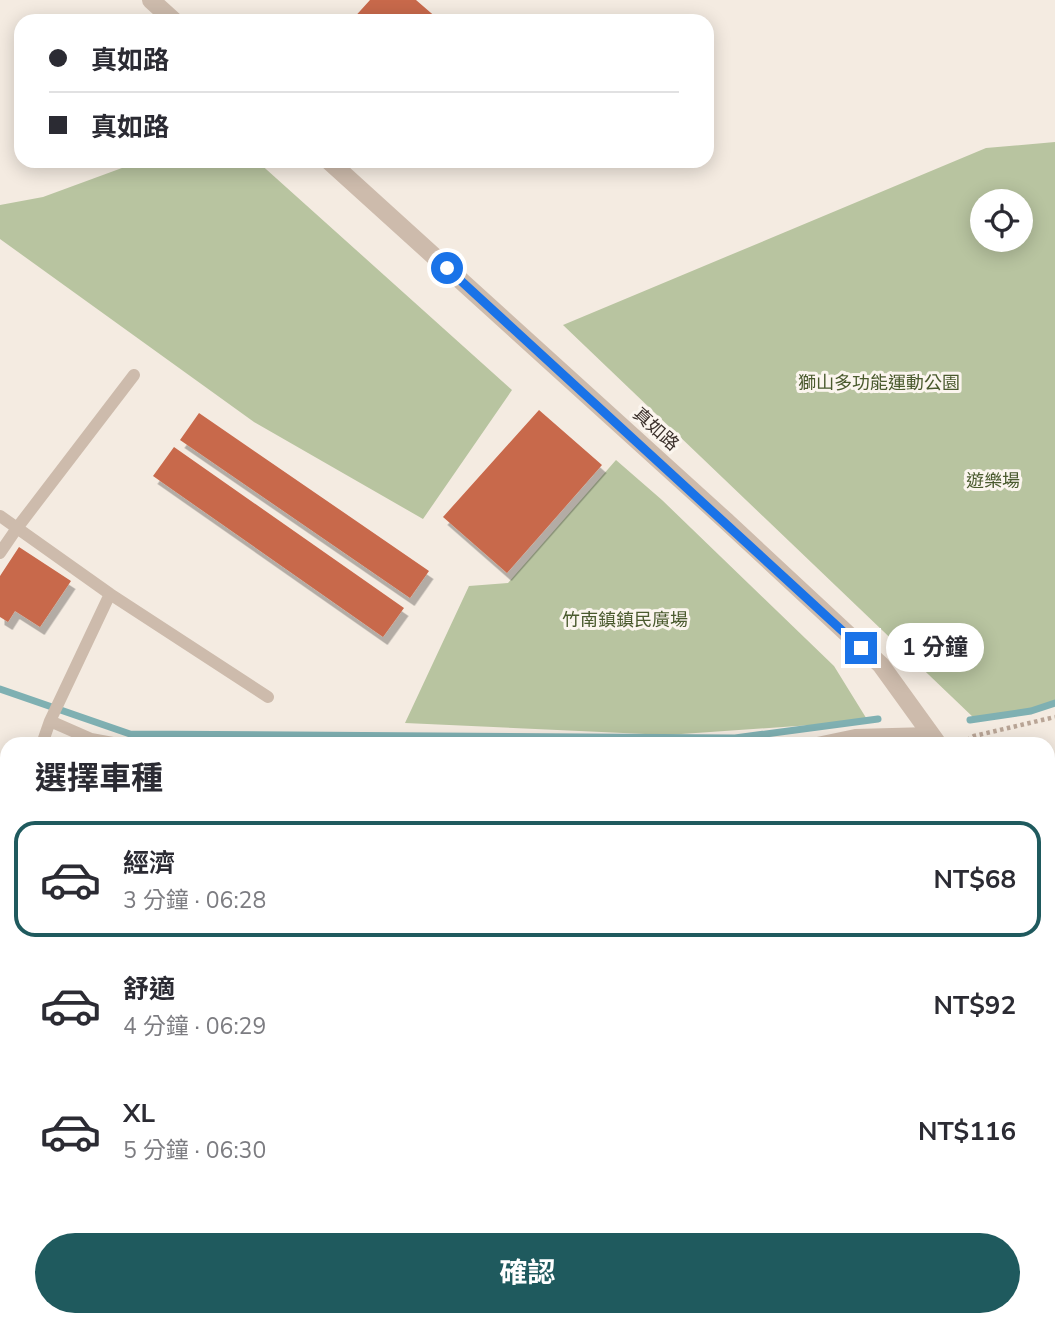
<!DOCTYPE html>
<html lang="zh-TW">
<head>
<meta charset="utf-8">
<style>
  body { margin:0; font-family:"Nunito Sans","Noto Sans TC",sans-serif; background:#f7f7f7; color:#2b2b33; height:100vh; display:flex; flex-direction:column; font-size:26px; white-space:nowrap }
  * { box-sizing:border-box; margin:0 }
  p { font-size:23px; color:#7c7c81 }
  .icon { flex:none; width:38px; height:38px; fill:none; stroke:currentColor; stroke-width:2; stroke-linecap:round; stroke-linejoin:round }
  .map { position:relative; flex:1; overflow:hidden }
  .drawer { position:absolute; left:0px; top:737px; width:1055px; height:590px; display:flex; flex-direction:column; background:#fff; border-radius:21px 21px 0 0; box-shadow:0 4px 18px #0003 }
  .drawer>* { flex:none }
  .top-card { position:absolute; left:14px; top:14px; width:700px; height:154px; border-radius:21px; box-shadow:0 4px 18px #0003; display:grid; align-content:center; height:154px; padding:0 35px; background:#fff }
  .fabs { position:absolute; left:970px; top:189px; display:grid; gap:14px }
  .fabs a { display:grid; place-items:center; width:63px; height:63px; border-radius:50%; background:#fff; box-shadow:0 4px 18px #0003; font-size:35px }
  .end { position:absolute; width:32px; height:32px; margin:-16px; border:9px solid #1a73e8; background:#fff; box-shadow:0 0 0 4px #fff }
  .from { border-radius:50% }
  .bubble { position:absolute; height:49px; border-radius:24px; background:#fff; box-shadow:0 4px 18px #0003; font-size:23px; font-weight:700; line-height:49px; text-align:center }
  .top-card b { display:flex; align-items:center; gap:24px; height:66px; font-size:26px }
  .top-card b+b { border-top:2px solid #e1e1e2 }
  .top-card i { width:18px; height:18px; background:#2b2b33 }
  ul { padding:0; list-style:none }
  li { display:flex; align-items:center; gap:21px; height:116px; margin:0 14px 10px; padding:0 21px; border:4px solid transparent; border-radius:21px }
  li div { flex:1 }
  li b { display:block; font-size:26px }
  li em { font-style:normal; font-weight:700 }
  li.current { border-color:#1f5a5e }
  li>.icon { width:63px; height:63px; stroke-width:1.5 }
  h2 { padding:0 35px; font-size:32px; line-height:84px }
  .button { display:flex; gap:14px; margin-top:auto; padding:14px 35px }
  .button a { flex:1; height:80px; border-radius:42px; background:#1f5a5e; color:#fff; font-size:28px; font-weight:700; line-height:80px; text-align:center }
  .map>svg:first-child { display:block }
  .green { fill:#b8c4a0; fill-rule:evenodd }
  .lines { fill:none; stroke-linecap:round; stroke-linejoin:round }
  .stream { stroke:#7fb0b2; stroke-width:7 }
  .building { fill:#c8694b; filter:url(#shadow) }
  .path { stroke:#b9a596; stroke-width:4.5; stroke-dasharray:3.5 3.5; stroke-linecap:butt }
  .service { stroke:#cdbbac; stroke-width:12 }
  .minor { stroke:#cdbbac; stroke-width:18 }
  .tertiary { stroke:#cdbbac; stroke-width:18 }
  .secondary { stroke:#a18a7d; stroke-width:18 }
  .primary { stroke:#7d675c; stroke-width:18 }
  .route { stroke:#1a73e8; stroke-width:9 }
  .labels { text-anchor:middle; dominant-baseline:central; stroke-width:6; stroke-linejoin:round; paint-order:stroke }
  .park-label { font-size:18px; fill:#4a5a2e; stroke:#fbf5ee }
  .street-label { font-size:18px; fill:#3b302b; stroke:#fbf5ee }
</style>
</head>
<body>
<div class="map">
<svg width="1055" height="1326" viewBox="0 0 1055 1326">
  <defs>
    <filter id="shadow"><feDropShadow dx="4.5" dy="8" stdDeviation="0" flood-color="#0004"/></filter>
  </defs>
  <rect width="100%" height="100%" fill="#f4ebe1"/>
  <path class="green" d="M 1055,142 L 1055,706 L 975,719 L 563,325 L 986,148 ZM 1020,201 L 1020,240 L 982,240 L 982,201 Z
    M 141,161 L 257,161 L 512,390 L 423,519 L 254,422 L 0,239 L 0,205 L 43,197 Z
    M 616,460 L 662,500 L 834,666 L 868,721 L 667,735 L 405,723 L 469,586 L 508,583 Z"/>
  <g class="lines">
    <path class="stream" d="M 0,689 L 130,734 L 735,738 L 878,719
      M 970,720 L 1031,711 L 1055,703"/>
  </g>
  <path class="building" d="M 370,0 L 416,0 L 438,19 L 435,21 L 351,21 Z
    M 539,410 L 602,465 L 507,573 L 443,517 Z
    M 199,413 L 429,571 L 410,598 L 180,440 Z
    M 174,447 L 404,608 L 383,637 L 153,476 Z
    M 19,547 L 71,581 L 40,627 L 15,611 L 8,622 L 0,617 L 0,576 Z"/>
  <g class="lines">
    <path class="path" d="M 961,744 L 974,736 L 1055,717"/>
    <path class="service" d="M 0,516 L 110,594
      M 0,553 L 17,528 L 134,375
      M 50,721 L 91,739 L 118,744
      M 42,744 L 50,721 L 110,594 L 268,697
      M 812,744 L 855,735 L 930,733
      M 0,876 L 7,854
      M 92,1326 L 95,1320
      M 354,1326 L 357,1320"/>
    <path class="minor" d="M 0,993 L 7,994
      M 0,1193 L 7,1194
      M 204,1320 L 215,1326
      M 465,1320 L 482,1326
      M 711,1326 L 714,1320"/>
    <path class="tertiary" d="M 151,0 L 174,21
      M 329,161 L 726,521 L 881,665 L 938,744"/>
    <path class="secondary" d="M 1048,1212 L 1055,1214"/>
    <path class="primary" d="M 1048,827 L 1055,824
      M 989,1326 L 991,1320"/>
  </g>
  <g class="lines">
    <path class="route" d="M 447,268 L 861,648"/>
  </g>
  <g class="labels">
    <g class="park-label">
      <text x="879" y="383">獅山多功能運動公園</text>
      <text x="993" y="481">遊樂場</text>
      <text x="625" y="620">竹南鎮鎮民廣場</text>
    </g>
    <g class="street-label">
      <text transform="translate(656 429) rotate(42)">真如路</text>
    </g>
  </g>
</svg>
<div class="fabs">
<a><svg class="icon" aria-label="locate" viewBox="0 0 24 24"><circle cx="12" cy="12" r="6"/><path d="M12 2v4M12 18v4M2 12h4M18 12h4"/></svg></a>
</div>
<i class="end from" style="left:447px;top:268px"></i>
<i class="end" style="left:861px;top:648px"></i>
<div class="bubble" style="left:886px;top:623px;width:98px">1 分鐘</div>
<div class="top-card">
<b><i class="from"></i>真如路</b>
<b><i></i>真如路</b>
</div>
<section class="drawer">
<h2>選擇車種</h2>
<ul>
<li class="current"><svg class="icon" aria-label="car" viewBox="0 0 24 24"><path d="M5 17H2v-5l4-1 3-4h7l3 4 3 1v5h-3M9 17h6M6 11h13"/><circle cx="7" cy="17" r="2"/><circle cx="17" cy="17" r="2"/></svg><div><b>經濟</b><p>3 分鐘 · 06:28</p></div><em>NT$68</em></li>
<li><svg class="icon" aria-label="car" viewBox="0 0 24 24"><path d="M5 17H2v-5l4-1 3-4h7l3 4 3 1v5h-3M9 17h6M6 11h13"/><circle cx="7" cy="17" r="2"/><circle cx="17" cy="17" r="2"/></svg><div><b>舒適</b><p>4 分鐘 · 06:29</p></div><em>NT$92</em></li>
<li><svg class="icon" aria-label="car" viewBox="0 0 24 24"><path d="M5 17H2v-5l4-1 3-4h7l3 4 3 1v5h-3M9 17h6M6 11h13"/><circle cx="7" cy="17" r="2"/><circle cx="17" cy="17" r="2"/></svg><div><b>XL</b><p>5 分鐘 · 06:30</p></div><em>NT$116</em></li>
</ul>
<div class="button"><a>確認</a></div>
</section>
</div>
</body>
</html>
